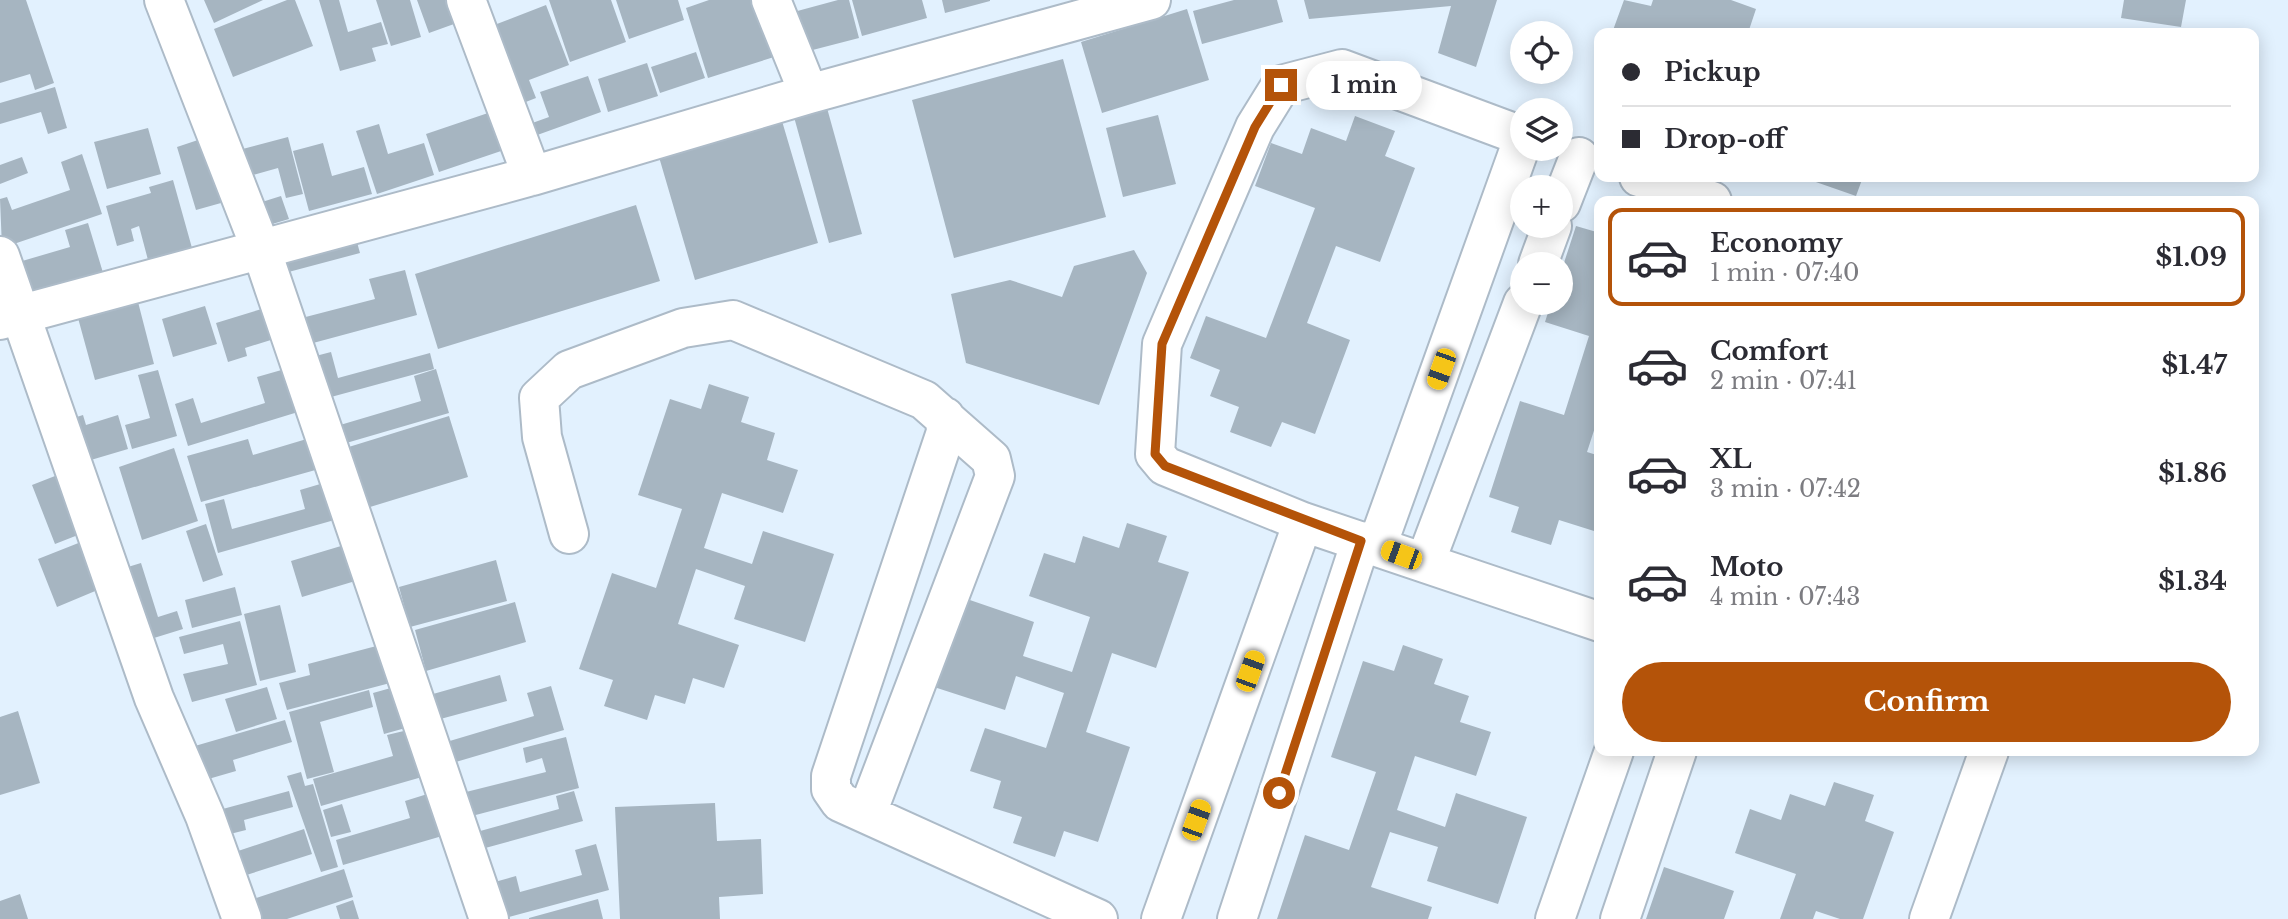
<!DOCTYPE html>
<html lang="en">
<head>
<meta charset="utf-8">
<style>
  body { margin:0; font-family:"Libre Baskerville",serif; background:#f7f7f7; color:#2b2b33; height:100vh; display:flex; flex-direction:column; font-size:26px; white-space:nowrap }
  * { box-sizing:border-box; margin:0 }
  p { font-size:23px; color:#7c7c81 }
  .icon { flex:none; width:38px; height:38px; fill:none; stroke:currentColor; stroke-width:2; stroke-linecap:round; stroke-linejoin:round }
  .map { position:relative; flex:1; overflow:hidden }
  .side { position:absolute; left:1594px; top:196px; width:665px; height:560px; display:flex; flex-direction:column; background:#fff; border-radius:14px; box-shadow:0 4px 18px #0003 }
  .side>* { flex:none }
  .banner { position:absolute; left:1594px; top:28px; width:665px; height:154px; border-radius:14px; box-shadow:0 4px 18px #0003; display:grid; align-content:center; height:154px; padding:0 28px; background:#fff }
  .fabs { position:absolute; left:1510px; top:21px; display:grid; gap:14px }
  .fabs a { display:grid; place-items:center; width:63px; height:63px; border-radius:50%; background:#fff; box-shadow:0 4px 18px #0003; font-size:35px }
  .end { position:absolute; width:32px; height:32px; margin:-16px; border:9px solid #b45309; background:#fff; box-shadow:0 0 0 4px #fff }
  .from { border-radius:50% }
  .bubble { position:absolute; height:49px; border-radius:24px; background:#fff; box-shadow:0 4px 18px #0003; font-size:23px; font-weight:700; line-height:49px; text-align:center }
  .car { position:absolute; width:21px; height:42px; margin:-21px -10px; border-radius:9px; box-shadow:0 0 5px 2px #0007; background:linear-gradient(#f5c518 24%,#345 0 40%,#f5c518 0 76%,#345 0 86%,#f5c518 0) }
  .banner b { display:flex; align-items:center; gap:24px; height:66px; font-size:26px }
  .banner b+b { border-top:2px solid #e1e1e2 }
  .banner i { width:18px; height:18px; background:#2b2b33 }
  ul { padding:12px 0 0; list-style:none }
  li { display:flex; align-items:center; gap:21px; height:98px; margin:0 14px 10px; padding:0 14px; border:4px solid transparent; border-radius:14px }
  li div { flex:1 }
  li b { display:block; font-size:26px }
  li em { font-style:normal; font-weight:700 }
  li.current { border-color:#b45309 }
  li>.icon { width:63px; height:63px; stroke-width:1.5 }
  .action { display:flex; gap:14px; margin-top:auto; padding:14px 28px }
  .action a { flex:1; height:80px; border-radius:42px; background:#b45309; color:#fff; font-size:28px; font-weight:700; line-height:80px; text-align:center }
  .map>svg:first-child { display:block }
  .building { fill:#a6b5c1 }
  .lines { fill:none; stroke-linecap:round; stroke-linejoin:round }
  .minor-casing { stroke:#adbbc8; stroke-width:42 }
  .minor { stroke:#fff; stroke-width:38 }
  .route { stroke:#b45309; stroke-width:9 }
</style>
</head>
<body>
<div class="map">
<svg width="2288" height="919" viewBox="0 0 2288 919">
  <rect width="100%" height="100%" fill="#e2f1fe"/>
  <path class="building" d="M 0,0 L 26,0 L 54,83 L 35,90 L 30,74 L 0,83 Z
    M 204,0 L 263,0 L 214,23 Z
    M 287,0 L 295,0 L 313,46 L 233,77 L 214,29 Z
    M 319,0 L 339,0 L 348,32 L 381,22 L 388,44 L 372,48 L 376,61 L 340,71 Z
    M 376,0 L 410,0 L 421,37 L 391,46 Z
    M 417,0 L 445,0 L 454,24 L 429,33 Z
    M 549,0 L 611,0 L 626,42 L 570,62 Z
    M 616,0 L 678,0 L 684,20 L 629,39 Z
    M 709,0 L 756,0 L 774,57 L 708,78 L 686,8 Z
    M 838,0 L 849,0 L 859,38 L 801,53 L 790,13 Z
    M 852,0 L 922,0 L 927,18 L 862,36 Z
    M 942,0 L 990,0 L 990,1 L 945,13 Z
    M 1234,0 L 1277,0 L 1283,22 L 1202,44 L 1193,11 Z
    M 1304,0 L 1497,0 L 1476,67 L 1438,53 L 1451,6 L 1309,19 Z
    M 1624,0 L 1651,6 L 1653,0 L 1731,0 L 1756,9 L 1748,33 L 1612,33 Z
    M 2124,0 L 2186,0 L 2181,27 L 2121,18 Z
    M 546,5 L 569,65 L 529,80 L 536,98 L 518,105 L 489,27 Z
    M 1187,9 L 1209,80 L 1102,113 L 1081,42 Z
    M 696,52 L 705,78 L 660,93 L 651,67 Z
    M 1063,59 L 1106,217 L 954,258 L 912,100 Z
    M 647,63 L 658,96 L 608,112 L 598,79 Z
    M 588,76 L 601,112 L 529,138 L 524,126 L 549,117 L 540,92 Z
    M 55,87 L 67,128 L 48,134 L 41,112 L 0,124 L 0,103 Z
    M 827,108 L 862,234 L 829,243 L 794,117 Z
    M 491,112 L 504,150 L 439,172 L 426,134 Z
    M 1158,115 L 1176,184 L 1123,197 L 1106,128 Z
    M 1355,116 L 1395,131 L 1385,156 L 1415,168 L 1380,262 L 1336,246 L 1307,323 L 1350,340 L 1315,434 L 1282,422 L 1271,447 L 1230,432 L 1239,407 L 1210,396 L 1220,370 L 1190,358 L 1206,316 L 1266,338 L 1315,208 L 1255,186 L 1271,143 L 1302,154 L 1311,128 L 1346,141 Z
    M 782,121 L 818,243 L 695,280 L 659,157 Z
    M 379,124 L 388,154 L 424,143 L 434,175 L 377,194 L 356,131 Z
    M 148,128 L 161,174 L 107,189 L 94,142 Z
    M 288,137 L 303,194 L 286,198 L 278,168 L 242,178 L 235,151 Z
    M 201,139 L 221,203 L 196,210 L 177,147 Z
    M 323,143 L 332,176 L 364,167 L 372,194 L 309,211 L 293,151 Z
    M 82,154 L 102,214 L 2,248 L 0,199 L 7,197 L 12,210 L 70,190 L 61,162 Z
    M 22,157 L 28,173 L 0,184 L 0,165 Z
    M 1814,177 L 1863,177 L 1856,196 L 1813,181 Z
    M 173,180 L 192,248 L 148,260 L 139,226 L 131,229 L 134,241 L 117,246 L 106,206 L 151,193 L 149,187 Z
    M 281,196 L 289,219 L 259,228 L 252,205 Z
    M 636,205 L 660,281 L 438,349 L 415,274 Z
    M 88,223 L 104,276 L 23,300 L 12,264 L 70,247 L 65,230 Z
    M 1576,226 L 1600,233 L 1600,412 L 1587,452 L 1600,456 L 1600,514 L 1594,531 L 1559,520 L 1551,545 L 1511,532 L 1519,507 L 1489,497 L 1520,401 L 1564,415 L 1589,336 L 1545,322 L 1551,303 L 1561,303 L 1561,272 Z
    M 353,228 L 360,253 L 281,274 L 275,249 Z
    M 1134,250 L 1147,273 L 1099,405 L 966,363 L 951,294 L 1010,280 L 1062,297 L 1074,266 Z
    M 405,270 L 417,315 L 302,346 L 294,320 L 375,299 L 369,279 Z
    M 138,302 L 154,364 L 95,380 L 78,318 Z
    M 205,306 L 217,344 L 173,357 L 162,319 Z
    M 265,308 L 274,339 L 245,348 L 247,356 L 228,362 L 216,323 Z
    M 331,352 L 338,378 L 430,353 L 434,369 L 320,400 L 308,358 Z
    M 285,369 L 298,412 L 188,446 L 175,404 L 193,398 L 201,423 L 265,403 L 257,377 Z
    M 436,369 L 449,413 L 336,446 L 330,428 L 421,401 L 414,376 Z
    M 158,370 L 177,436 L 132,449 L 125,425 L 150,418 L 138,375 Z
    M 709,384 L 749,397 L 741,422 L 775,433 L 767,460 L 798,470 L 783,513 L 722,493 L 704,548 L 752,564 L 763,531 L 834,554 L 805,642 L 734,619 L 745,586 L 696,569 L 678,624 L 739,645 L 724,688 L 693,678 L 685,704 L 655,695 L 647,720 L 604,706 L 613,680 L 579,669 L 612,573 L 656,588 L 682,509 L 638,495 L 670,399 L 701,409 Z
    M 83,415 L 86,425 L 118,415 L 128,449 L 74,465 L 61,422 Z
    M 449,416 L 468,477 L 357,511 L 339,450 Z
    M 310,438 L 319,469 L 201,502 L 187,456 L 248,439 L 253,455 Z
    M 174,448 L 198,521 L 142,540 L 119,467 Z
    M 55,476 L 78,535 L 55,544 L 32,485 Z
    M 327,482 L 338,519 L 218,553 L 205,504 L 224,499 L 232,529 L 305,509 L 300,490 Z
    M 1127,523 L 1167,536 L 1158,562 L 1189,572 L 1156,668 L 1112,653 L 1086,732 L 1130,747 L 1098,842 L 1064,831 L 1055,857 L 1013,843 L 1022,817 L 993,808 L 1001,781 L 970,771 L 985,728 L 1046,748 L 1064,693 L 1016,676 L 1005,710 L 934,687 L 964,598 L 1034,622 L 1023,656 L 1072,672 L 1090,617 L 1029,596 L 1044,553 L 1075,563 L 1083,536 L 1119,548 Z
    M 206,524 L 223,575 L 203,582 L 186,531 Z
    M 81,542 L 100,589 L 57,607 L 38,559 Z
    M 351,543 L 362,579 L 302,597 L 291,561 Z
    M 496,560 L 507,601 L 410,627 L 399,587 Z
    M 141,563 L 158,617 L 177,611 L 183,629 L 141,642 L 118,570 Z
    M 235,587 L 242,615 L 192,628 L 185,600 Z
    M 515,602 L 526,642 L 426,671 L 415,630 Z
    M 280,605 L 296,672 L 260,681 L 244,614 Z
    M 240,621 L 257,685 L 192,702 L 183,674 L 228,664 L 223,644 L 184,654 L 179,637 Z
    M 384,644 L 394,682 L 287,710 L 279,683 L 310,675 L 308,664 Z
    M 1403,645 L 1443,659 L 1434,684 L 1469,696 L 1460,722 L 1491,732 L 1476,776 L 1415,756 L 1397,810 L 1445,827 L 1456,793 L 1527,817 L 1498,904 L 1427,881 L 1438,847 L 1390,832 L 1371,887 L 1432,907 L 1428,919 L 1277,919 L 1305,835 L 1349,850 L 1376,772 L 1331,757 L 1363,661 L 1394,671 Z
    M 500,675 L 507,701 L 433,721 L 426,696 Z
    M 398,686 L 409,727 L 384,734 L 373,693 Z
    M 551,686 L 564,730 L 449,764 L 443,743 L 534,716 L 527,693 Z
    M 267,687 L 277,719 L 236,732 L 225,699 Z
    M 369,690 L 373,707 L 320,722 L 334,772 L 307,779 L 289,712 Z
    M 18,711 L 40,783 L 0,795 L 0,717 Z
    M 285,720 L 292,742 L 233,760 L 236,771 L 198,782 L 188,748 Z
    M 408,730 L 422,777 L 321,806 L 313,779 L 393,756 L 387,735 Z
    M 566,737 L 579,788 L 468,817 L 462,793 L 546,772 L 542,758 L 526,763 L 523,748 Z
    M 301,772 L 305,786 L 313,784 L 338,867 L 321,872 L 287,776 Z
    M 1834,782 L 1874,795 L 1865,821 L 1894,832 L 1863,919 L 1840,919 L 1816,911 L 1813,919 L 1780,919 L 1796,874 L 1735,853 L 1750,809 L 1781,820 L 1790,794 L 1825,806 Z
    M 289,791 L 293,807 L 244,820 L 246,830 L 226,835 L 219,810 Z
    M 437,791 L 449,834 L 343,865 L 336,840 L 410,818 L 405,801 Z
    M 574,791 L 583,821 L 478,850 L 473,833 L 559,809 L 556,796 Z
    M 715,803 L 717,841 L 761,839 L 763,894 L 719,897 L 720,919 L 620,919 L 615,807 Z
    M 342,804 L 351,832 L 331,837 L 323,810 Z
    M 304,829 L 312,854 L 237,878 L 229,854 Z
    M 596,844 L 609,890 L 502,919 L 484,885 L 516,876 L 520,892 L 582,875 L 575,850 Z
    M 1664,867 L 1734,891 L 1724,919 L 1646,919 Z
    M 344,869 L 353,897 L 287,919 L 256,919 L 250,900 Z
    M 20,894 L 28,919 L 0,919 L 0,901 Z
    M 598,899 L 603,919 L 529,919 L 529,918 Z
    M 353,900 L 359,919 L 340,919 L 336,906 Z"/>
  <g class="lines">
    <defs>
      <path id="minor" d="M 164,0 L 261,249 L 489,919
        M 466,0 L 532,176
        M 771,0 L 809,94
        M 1522,136 L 1342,69 L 1281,85 L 1255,127 L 1162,344 L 1155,454 L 1165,466 L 1303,522 L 1600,622
        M 1639,177 L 1712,201
        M 1561,203 L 1579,157
        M 0,256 L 154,698 L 205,816 L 242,919
        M 1538,264 L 1552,226
        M 0,320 L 532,176 L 809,94 L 1151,0
        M 945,417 L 946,432 L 831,776 L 831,789 L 840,802 L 1098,919
        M 569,534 L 542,437 L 539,398 L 569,370 L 683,328 L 733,320 L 924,400 L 991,459 L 995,476 L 867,813
        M 1377,546 L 1522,142
        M 1425,563 L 1523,303
        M 1161,919 L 1303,522
        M 1237,919 L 1361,541
        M 1555,919 L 1614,751
        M 1620,919 L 1677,751
        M 1929,919 L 1989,751"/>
    </defs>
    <use href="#minor" class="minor-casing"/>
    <use href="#minor" class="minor"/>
  </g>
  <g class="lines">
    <path class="route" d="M 1279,793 L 1361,541 L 1165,466 L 1155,454 L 1162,344 L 1255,127 L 1281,85"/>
  </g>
</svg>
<div class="fabs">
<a><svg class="icon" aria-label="locate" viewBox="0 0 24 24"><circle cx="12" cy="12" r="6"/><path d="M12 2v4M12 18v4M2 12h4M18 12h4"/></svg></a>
<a><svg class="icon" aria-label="layers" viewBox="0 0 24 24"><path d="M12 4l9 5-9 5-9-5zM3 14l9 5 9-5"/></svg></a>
<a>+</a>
<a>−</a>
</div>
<i class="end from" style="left:1279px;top:793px"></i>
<i class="end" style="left:1281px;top:85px"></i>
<div class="bubble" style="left:1306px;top:61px;width:116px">1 min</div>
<i class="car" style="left:1441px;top:369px;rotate:200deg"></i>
<i class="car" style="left:1401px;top:555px;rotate:290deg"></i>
<i class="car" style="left:1250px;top:671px;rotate:20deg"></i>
<i class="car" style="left:1196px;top:820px;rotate:20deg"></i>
<div class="banner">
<b><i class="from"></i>Pickup</b>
<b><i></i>Drop-off</b>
</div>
<section class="side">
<ul>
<li class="current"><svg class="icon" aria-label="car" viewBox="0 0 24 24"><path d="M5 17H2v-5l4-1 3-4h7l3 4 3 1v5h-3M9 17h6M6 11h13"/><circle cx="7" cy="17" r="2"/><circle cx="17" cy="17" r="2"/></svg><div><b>Economy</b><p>1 min · 07:40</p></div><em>$1.09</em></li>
<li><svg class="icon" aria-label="car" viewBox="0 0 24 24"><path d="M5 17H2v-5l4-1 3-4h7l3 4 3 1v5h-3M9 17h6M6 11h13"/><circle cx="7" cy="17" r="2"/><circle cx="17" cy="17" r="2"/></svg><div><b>Comfort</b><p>2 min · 07:41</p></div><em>$1.47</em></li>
<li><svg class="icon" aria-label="car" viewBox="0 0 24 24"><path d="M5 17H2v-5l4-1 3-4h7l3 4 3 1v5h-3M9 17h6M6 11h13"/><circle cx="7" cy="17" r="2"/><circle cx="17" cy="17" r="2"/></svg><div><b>XL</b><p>3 min · 07:42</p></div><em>$1.86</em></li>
<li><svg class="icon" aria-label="car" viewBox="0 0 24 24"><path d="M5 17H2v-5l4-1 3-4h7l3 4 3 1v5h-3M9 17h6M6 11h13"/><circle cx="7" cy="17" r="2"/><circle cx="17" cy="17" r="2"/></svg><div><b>Moto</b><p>4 min · 07:43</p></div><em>$1.34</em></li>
</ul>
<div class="action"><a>Confirm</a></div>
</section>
</div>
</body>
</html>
